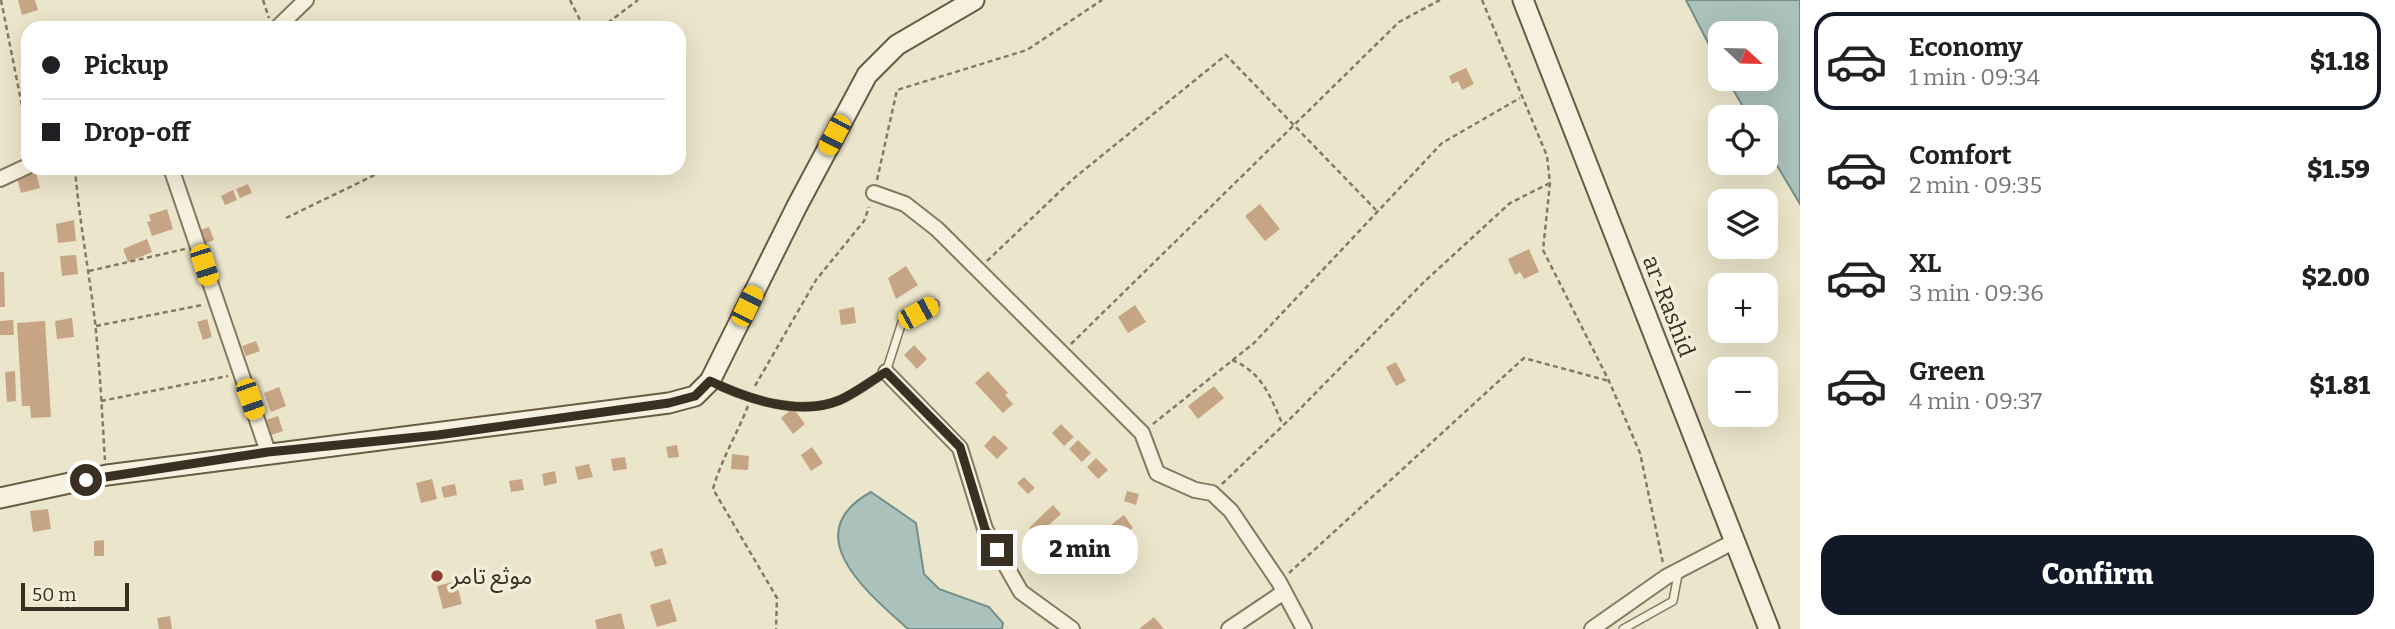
<!DOCTYPE html>
<html lang="en">
<head>
<meta charset="utf-8">
<style>
  body { margin:0; font-family:Bitter,"Noto Sans Arabic",serif; background:#f2f2f2; color:#202124; height:100vh; display:flex; flex-direction:column; font-size:26px; white-space:nowrap }
  * { box-sizing:border-box; margin:0 }
  p { font-size:23px; color:#757577 }
  .icon { flex:none; width:38px; height:38px; fill:none; stroke:currentColor; stroke-width:2; stroke-linecap:round; stroke-linejoin:round }
  .map { position:relative; flex:1; overflow:hidden }
  .details { display:flex; flex-direction:column; background:#fff; width:595px }
  .details>* { flex:none }
  .hud { position:absolute; left:21px; top:21px; width:665px; height:154px; border-radius:21px; box-shadow:0 7px 28px #0002; display:grid; align-content:center; height:154px; padding:0 21px; background:#fff }
  .needle { width:46px; rotate:112deg }
  .fabs { position:absolute; left:1708px; top:21px; display:grid; gap:14px }
  .fabs a { display:grid; place-items:center; width:70px; height:70px; border-radius:14px; background:#fff; box-shadow:0 7px 28px #0002; font-size:35px }
  .scale { position:absolute; left:21px; bottom:18px; width:108px; box-sizing:border-box; padding-left:7px; border:4px solid #392f23; border-top:0; font-size:19px; line-height:24px; white-space:nowrap; color:#392f23; -webkit-text-stroke:5px #f3eeda; paint-order:stroke }
  .end { position:absolute; width:32px; height:32px; margin:-16px; border:9px solid #392f23; background:#fff; box-shadow:0 0 0 4px #fff }
  .from { border-radius:50% }
  .bubble { position:absolute; height:49px; border-radius:21px; background:#fff; box-shadow:0 7px 28px #0002; font-size:23px; font-weight:800; line-height:49px; text-align:center }
  .car { position:absolute; width:21px; height:42px; margin:-21px -10px; border-radius:9px; box-shadow:0 0 5px 2px #0007; background:linear-gradient(#f5c518 24%,#345 0 40%,#f5c518 0 76%,#345 0 86%,#f5c518 0) }
  .hud b { display:flex; align-items:center; gap:24px; height:66px; font-size:26px }
  .hud b+b { border-top:2px solid #e0e0e0 }
  .hud i { width:18px; height:18px; background:#202124 }
  ul { padding:12px 0 0; list-style:none }
  li { display:flex; align-items:center; gap:21px; height:98px; margin:0 14px 10px; padding:0 7px; border:4px solid transparent; border-radius:21px }
  li div { flex:1 }
  li b { display:block; font-size:26px }
  li em { font-style:normal; font-weight:800 }
  li.selected { border-color:#111827 }
  li>.icon { width:63px; height:63px; stroke-width:1.5 }
  .action { display:flex; gap:14px; margin-top:auto; padding:14px 21px }
  .action a { flex:1; height:80px; border-radius:21px; background:#111827; color:#fff; font-size:28px; font-weight:800; line-height:80px; text-align:center }
  main { display:flex; flex:1; min-height:0 }
  .map>svg:first-child { display:block }
  .water { fill:#abc1bc; stroke:#728f8a; stroke-width:2 }
  .building { fill:#c6a585 }
  .lines { fill:none; stroke-linecap:round; stroke-linejoin:round }
  .lane-casing { stroke:#877861; stroke-width:10 }
  .street-casing { stroke:#877861; stroke-width:18 }
  .secondary-casing { stroke:#695a44; stroke-width:23 }
  .path { stroke:#877861; stroke-width:2.5; stroke-dasharray:5 3.5; stroke-linecap:butt }
  .lane { stroke:#f6f1de; stroke-width:7 }
  .street { stroke:#f6f1de; stroke-width:14 }
  .secondary { stroke:#f6f1de; stroke-width:19 }
  .route { stroke:#392f23; stroke-width:9 }
  .poi-dot { fill:#913d36; stroke:#f3eeda; stroke-width:2.5 }
  .labels { text-anchor:middle; dominant-baseline:central; stroke-width:7; stroke-linejoin:round; paint-order:stroke }
  .street-label { font-size:23px; fill:#392f23; stroke:#f3eeda }
  .poi-label { font-size:23px; fill:#392f23; stroke:#f3eeda; text-anchor:start }
</style>
</head>
<body>
<main>
<div class="map">
<svg width="1800" height="629" viewBox="0 0 1800 629">
  <rect width="100%" height="100%" fill="#ebe5cb"/>
  <path class="water" d="M 1686,0 L 1800,0 L 1800,204 L 1766,147 L 1766,117 L 1749,117 L 1727,79 L 1766,79 L 1766,33 L 1720,33 L 1720,66 Z
    M 871,492 L 916,523 L 924,574 L 939,589 L 989,607 L 1003,623 L 1002,629 L 908,629 C 869,594 795,534 871,492 Z"/>
  <path class="building" d="M 18,0 L 35,0 L 38,10 L 22,15 Z
    M 1466,68 L 1474,84 L 1462,90 L 1458,81 L 1452,84 L 1449,76 Z
    M 36,173 L 40,188 L 21,193 L 17,178 Z
    M 248,184 L 252,193 L 240,198 L 236,189 Z
    M 233,190 L 237,200 L 225,205 L 221,196 Z
    M 1260,204 L 1280,229 L 1265,241 L 1245,216 Z
    M 167,209 L 173,229 L 152,236 L 147,222 L 151,221 L 149,215 Z
    M 74,220 L 76,241 L 58,243 L 56,224 Z
    M 209,227 L 214,240 L 204,244 L 198,231 Z
    M 147,239 L 152,252 L 128,262 L 123,249 Z
    M 1529,249 L 1539,272 L 1524,279 L 1520,272 L 1515,275 L 1508,259 Z
    M 76,255 L 78,274 L 62,276 L 60,256 Z
    M 906,266 L 918,285 L 896,299 L 888,278 Z
    M 0,272 L 4,272 L 5,307 L 0,307 Z
    M 1135,305 L 1146,322 L 1128,333 L 1118,317 Z
    M 854,307 L 856,323 L 841,325 L 839,310 Z
    M 72,318 L 74,337 L 57,339 L 55,321 Z
    M 207,319 L 212,337 L 203,340 L 197,322 Z
    M 13,320 L 14,335 L 0,335 L 0,321 Z
    M 45,321 L 51,417 L 31,418 L 30,406 L 22,406 L 17,323 Z
    M 256,341 L 260,351 L 246,356 L 242,346 Z
    M 914,345 L 927,359 L 917,369 L 904,355 Z
    M 1396,362 L 1406,381 L 1396,386 L 1386,367 Z
    M 15,371 L 16,401 L 7,402 L 5,372 Z
    M 988,371 L 1008,393 L 1005,395 L 1013,404 L 1003,413 L 975,383 Z
    M 1214,386 L 1224,398 L 1198,419 L 1188,406 Z
    M 279,387 L 286,406 L 271,412 L 264,393 Z
    M 793,408 L 805,424 L 793,434 L 781,418 Z
    M 278,416 L 283,431 L 271,435 L 266,420 Z
    M 1061,424 L 1074,437 L 1064,446 L 1052,433 Z
    M 994,435 L 1008,448 L 997,459 L 984,446 Z
    M 1078,440 L 1091,453 L 1082,462 L 1069,449 Z
    M 677,445 L 679,457 L 668,458 L 666,447 Z
    M 812,447 L 823,463 L 811,471 L 801,455 Z
    M 732,454 L 749,456 L 748,470 L 731,469 Z
    M 625,457 L 627,469 L 613,471 L 611,459 Z
    M 1096,458 L 1108,470 L 1098,479 L 1087,467 Z
    M 589,464 L 593,477 L 578,480 L 575,467 Z
    M 555,471 L 557,483 L 544,486 L 542,474 Z
    M 1024,477 L 1035,488 L 1028,494 L 1017,483 Z
    M 432,479 L 437,499 L 421,503 L 416,483 Z
    M 522,479 L 524,490 L 511,492 L 509,481 Z
    M 455,484 L 457,495 L 444,498 L 441,487 Z
    M 1127,491 L 1139,494 L 1136,505 L 1124,501 Z
    M 1053,505 L 1061,514 L 1037,536 L 1029,528 Z
    M 48,509 L 51,529 L 33,532 L 30,511 Z
    M 1124,515 L 1133,528 L 1109,545 L 1100,533 Z
    M 1049,528 L 1065,546 L 1053,556 L 1037,539 Z
    M 1078,538 L 1086,549 L 1096,540 L 1104,547 L 1084,567 L 1076,560 L 1081,554 L 1068,547 Z
    M 104,540 L 104,556 L 94,556 L 94,541 Z
    M 662,548 L 667,564 L 655,567 L 650,552 Z
    M 456,581 L 462,604 L 443,609 L 437,586 Z
    M 670,599 L 677,621 L 657,627 L 650,605 Z
    M 621,613 L 625,629 L 597,629 L 595,620 Z
    M 170,616 L 172,629 L 159,629 L 157,618 Z
    M 1154,617 L 1164,629 L 1139,629 Z"/>
  <g class="lines">
    <defs>
      <path id="lane" d="M 710,381 C 747,399 800,417 840,400 C 856,393 871,381 886,372 L 902,322 L 935,304
        M 1623,629 L 1673,601 L 1679,569"/>
      <path id="street" d="M 277,28 L 306,0
        M 171,168 L 268,452
        M 0,179 L 28,166
        M 874,193 L 905,204 L 937,229 L 1142,433 L 1157,473 L 1195,490 L 1212,493 L 1231,511 L 1279,582 L 1304,629
        M 886,372 L 960,448 L 985,529 L 1021,592 L 1072,629
        M 1229,629 L 1284,592
        M 1592,629 L 1666,577 L 1735,541"/>
      <path id="secondary" d="M 1523,0 L 1769,629
        M 0,498 L 107,475 L 669,403 L 695,396 L 710,381 L 797,206 L 867,75 L 897,45 L 974,0"/>
    </defs>
    <use href="#lane" class="lane-casing"/>
    <use href="#street" class="street-casing"/>
    <use href="#secondary" class="secondary-casing"/>
    <path class="path" d="M 1,0 L 28,136
      M 263,0 L 269,18
      M 570,0 L 584,28
      M 1482,0 L 1547,156 L 1550,183 L 1543,250 L 1609,381 L 1640,453 L 1663,563
      M 601,28 L 638,0
      M 75,168 C 79,220 89,270 95,322 C 100,368 102,414 105,460
      M 877,180 L 897,90 L 1027,50 L 1102,0
      M 286,218 L 389,168
      M 987,261 L 1073,179 L 1226,55 L 1376,210
      M 89,271 L 185,249
      M 96,326 L 202,305
      M 1071,344 L 1399,22 L 1440,0
      M 1232,360 C 1262,372 1270,396 1282,423
      M 755,386 L 816,280 L 864,221 L 869,207
      M 101,401 L 228,376
      M 748,406 C 737,434 721,460 713,489 L 777,598 L 776,629
      M 1153,424 L 1254,343 L 1442,143 L 1520,98
      M 1222,484 L 1295,414 L 1425,281 L 1510,203 L 1550,183
      M 1289,573 L 1524,358 L 1609,381"/>
    <use href="#lane" class="lane"/>
    <use href="#street" class="street"/>
    <use href="#secondary" class="secondary"/>
  </g>
  <g class="lines">
    <path class="route" d="M 86,480 L 268,452 L 438,435 L 669,403 L 695,396 L 710,381 C 747,399 800,417 840,400 C 856,393 871,381 886,372 L 960,447 L 985,529 L 997,550"/>
  </g>
  <circle class="poi-dot" cx="437" cy="576" r="7"/>
  <g class="labels">
    <g class="street-label">
      <text transform="translate(1669 306) rotate(69)">ar-Rashid</text>
    </g>
    <g class="poi-label">
      <text x="451" y="576">موثع تامر</text>
    </g>
  </g>
</svg>
<div class="fabs">
<a><svg class="needle" viewBox="-14 -14 28 28"><path d="M0-13l5 13h-10z" fill="#e53935"/><path d="M0 13l5-13h-10z" fill="#757577"/></svg></a>
<a><svg class="icon" aria-label="locate" viewBox="0 0 24 24"><circle cx="12" cy="12" r="6"/><path d="M12 2v4M12 18v4M2 12h4M18 12h4"/></svg></a>
<a><svg class="icon" aria-label="layers" viewBox="0 0 24 24"><path d="M12 4l9 5-9 5-9-5zM3 14l9 5 9-5"/></svg></a>
<a>+</a>
<a>−</a>
</div>
<div class="scale">50 m</div>
<i class="end from" style="left:86px;top:480px"></i>
<i class="end" style="left:997px;top:550px"></i>
<div class="bubble" style="left:1022px;top:525px;width:116px">2 min</div>
<i class="car" style="left:834px;top:135px;rotate:208deg"></i>
<i class="car" style="left:204px;top:265px;rotate:162deg"></i>
<i class="car" style="left:747px;top:306px;rotate:26deg"></i>
<i class="car" style="left:918px;top:313px;rotate:61deg"></i>
<i class="car" style="left:250px;top:399px;rotate:161deg"></i>
<div class="hud">
<b><i class="from"></i>Pickup</b>
<b><i></i>Drop-off</b>
</div>
</div>
<section class="details">
<ul>
<li class="selected"><svg class="icon" aria-label="car" viewBox="0 0 24 24"><path d="M5 17H2v-5l4-1 3-4h7l3 4 3 1v5h-3M9 17h6M6 11h13"/><circle cx="7" cy="17" r="2"/><circle cx="17" cy="17" r="2"/></svg><div><b>Economy</b><p>1 min · 09:34</p></div><em>$1.18</em></li>
<li><svg class="icon" aria-label="car" viewBox="0 0 24 24"><path d="M5 17H2v-5l4-1 3-4h7l3 4 3 1v5h-3M9 17h6M6 11h13"/><circle cx="7" cy="17" r="2"/><circle cx="17" cy="17" r="2"/></svg><div><b>Comfort</b><p>2 min · 09:35</p></div><em>$1.59</em></li>
<li><svg class="icon" aria-label="car" viewBox="0 0 24 24"><path d="M5 17H2v-5l4-1 3-4h7l3 4 3 1v5h-3M9 17h6M6 11h13"/><circle cx="7" cy="17" r="2"/><circle cx="17" cy="17" r="2"/></svg><div><b>XL</b><p>3 min · 09:36</p></div><em>$2.00</em></li>
<li><svg class="icon" aria-label="car" viewBox="0 0 24 24"><path d="M5 17H2v-5l4-1 3-4h7l3 4 3 1v5h-3M9 17h6M6 11h13"/><circle cx="7" cy="17" r="2"/><circle cx="17" cy="17" r="2"/></svg><div><b>Green</b><p>4 min · 09:37</p></div><em>$1.81</em></li>
</ul>
<div class="action"><a>Confirm</a></div>
</section>
</main>
</body>
</html>
